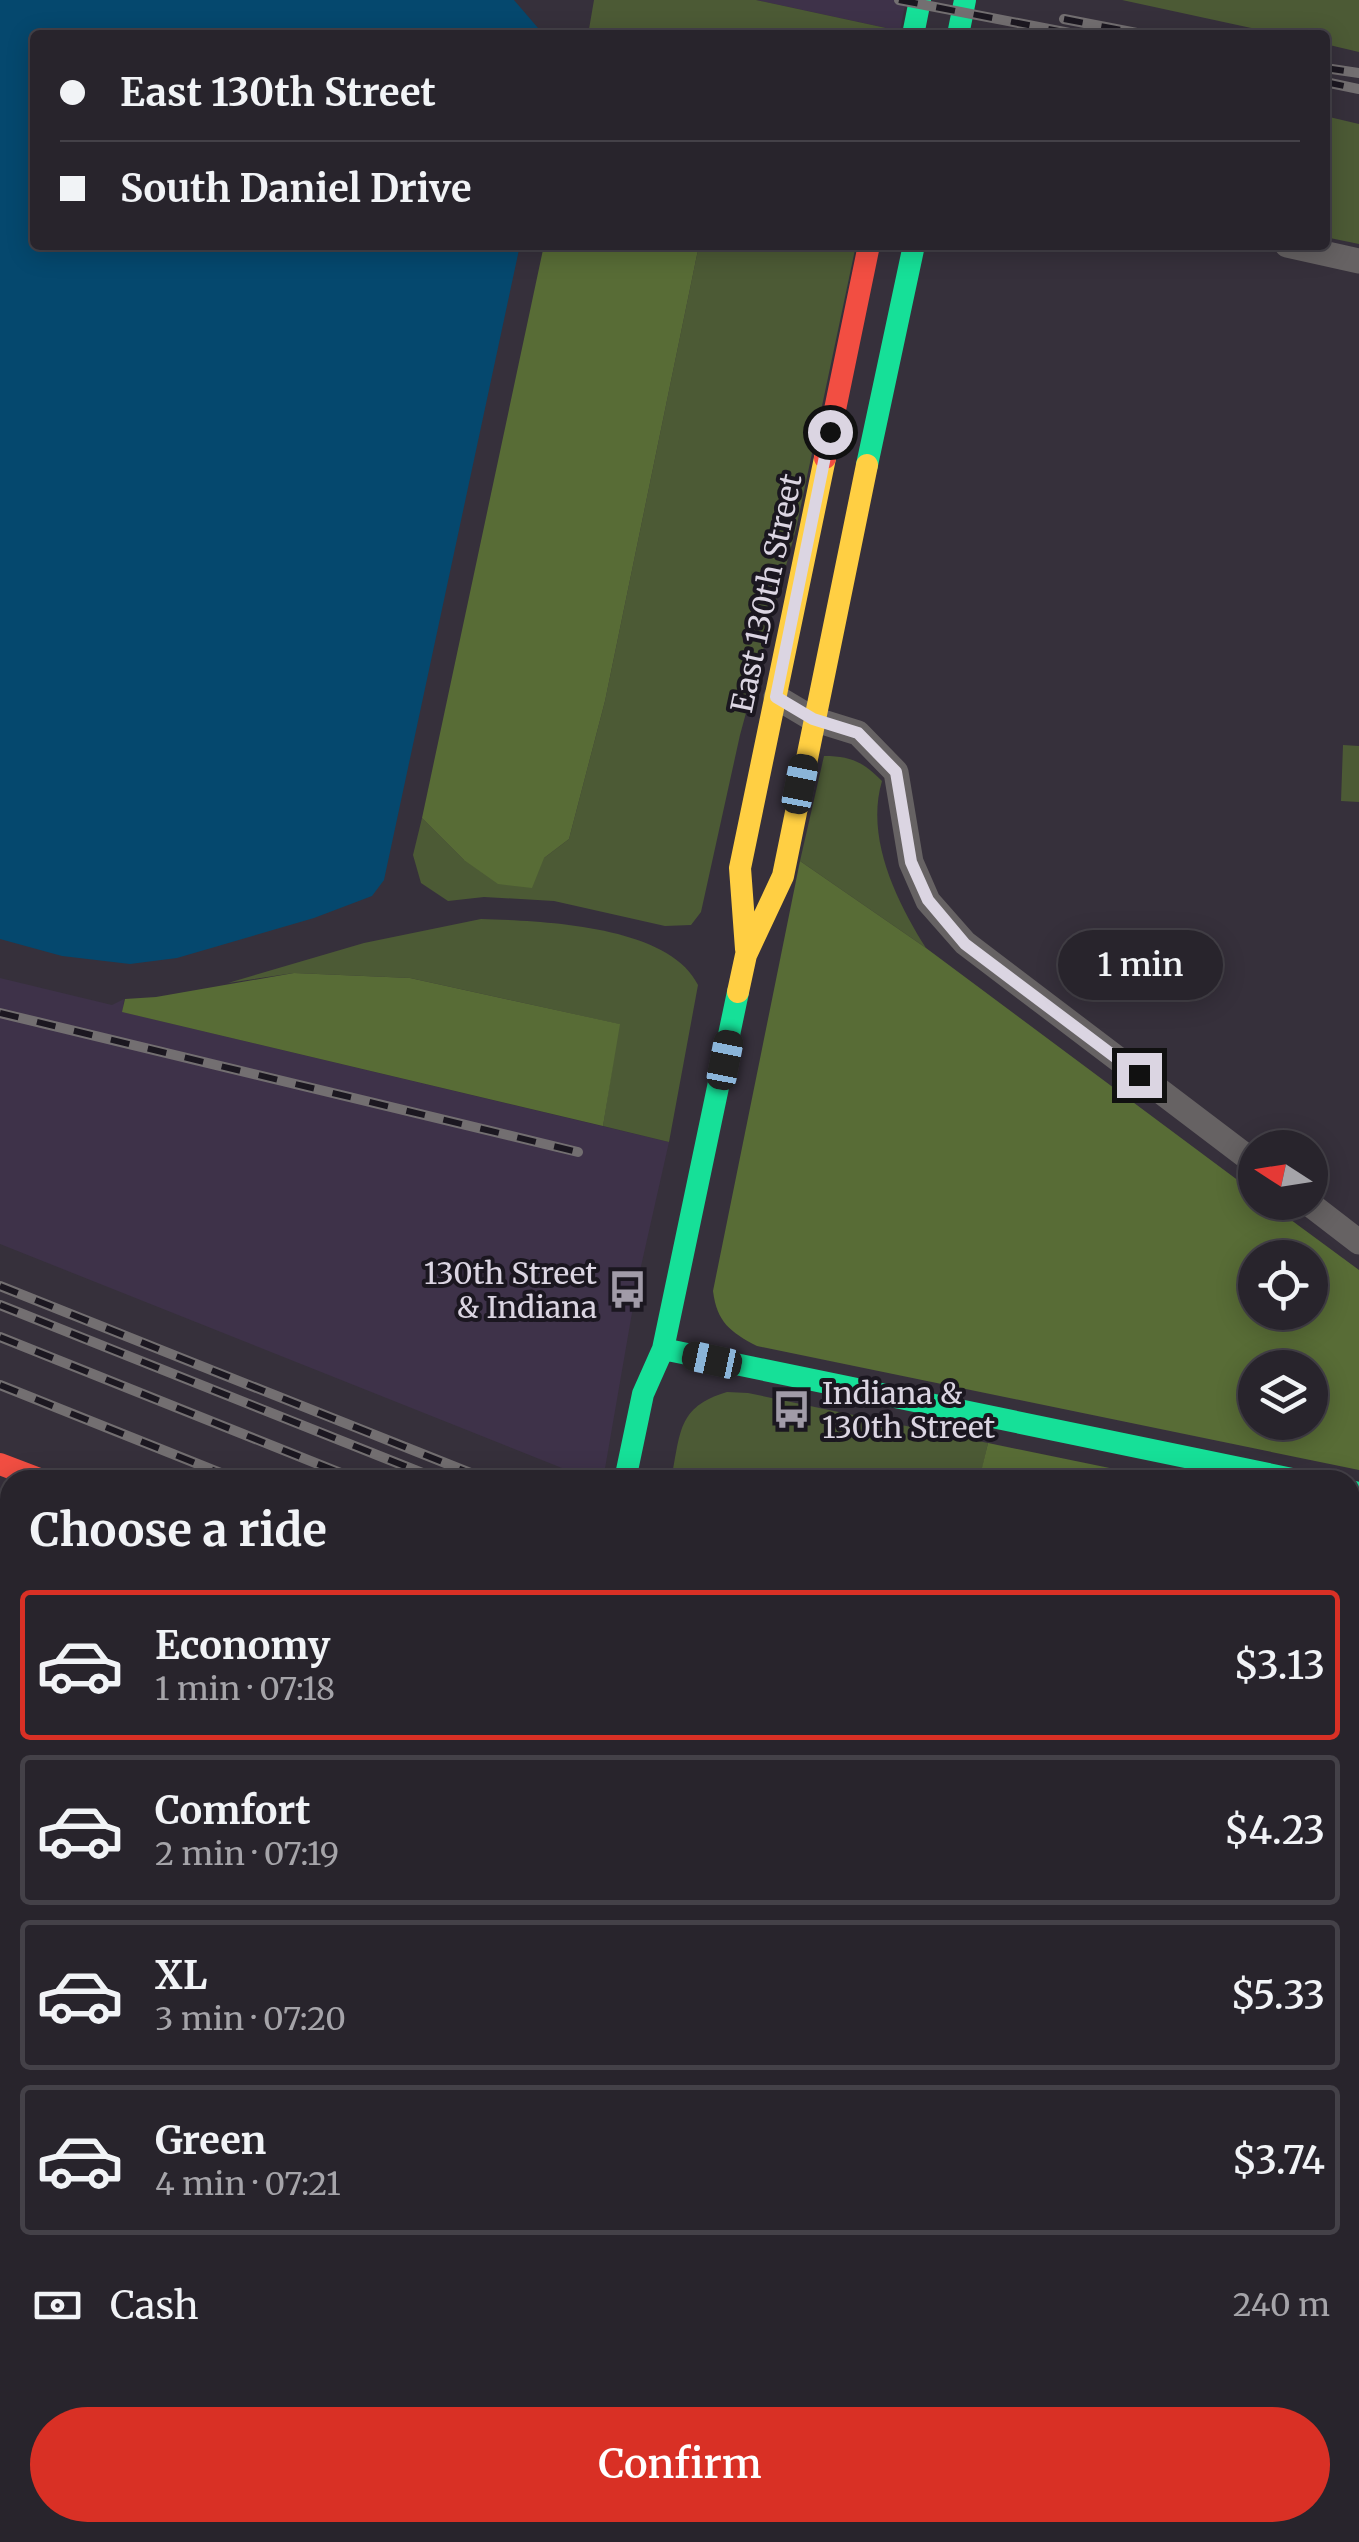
<!DOCTYPE html>
<html lang="en">
<head>
<meta charset="utf-8">
<style>
  body { margin:0; font-family:Merriweather,serif; background:#302c34; color:#f1f3f6; height:100vh; display:flex; flex-direction:column; font-size:38px; white-space:nowrap }
  * { box-sizing:border-box; margin:0 }
  p { font-size:32px; color:#a5a4a9 }
  .icon { flex:none; width:55px; height:55px; fill:none; stroke:currentColor; stroke-width:2; stroke-linecap:round; stroke-linejoin:round }
  .map { position:relative; flex:1; overflow:hidden }
  .panel { position:absolute; left:0px; top:1470px; width:1360px; height:1072px; display:flex; flex-direction:column; background:#28242c; border-radius:30px 30px 0 0; box-shadow:0 5px 25px #0003,0 0 0 2px #444148 }
  .panel>* { flex:none }
  .top-card { position:absolute; left:30px; top:30px; width:1300px; height:220px; border-radius:10px; box-shadow:0 5px 25px #0003,0 0 0 2px #444148; display:grid; align-content:center; height:220px; padding:0 30px; background:#28242c }
  .needle { width:65px; rotate:282deg }
  .buttons { position:absolute; left:1238px; top:1130px; display:grid; gap:20px }
  .buttons a { display:grid; place-items:center; width:90px; height:90px; border-radius:50%; background:#28242c; box-shadow:0 5px 25px #0003,0 0 0 2px #444148; font-size:50px }
  .end { position:absolute; width:45px; height:45px; margin:-22px; border:12px solid #dbd5e2; background:#111; box-shadow:0 0 0 5px #111 }
  .from { border-radius:50% }
  .bubble { position:absolute; height:70px; border-radius:35px; background:#28242c; box-shadow:0 5px 25px #0003,0 0 0 2px #444148; font-size:32px; font-weight:600; line-height:70px; text-align:center }
  .car { position:absolute; width:30px; height:60px; margin:-30px -15px; border-radius:12px; box-shadow:0 0 8px 2px #0007; background:linear-gradient(#222 24%,#8ab4d8 0 40%,#222 0 76%,#8ab4d8 0 86%,#222 0) }
  .top-card b { display:flex; align-items:center; gap:35px; height:95px; font-size:38px }
  .top-card b+b { border-top:2px solid #444148 }
  .top-card i { width:25px; height:25px; background:#f1f3f6 }
  ul { padding:0; list-style:none }
  li { display:flex; align-items:center; gap:30px; height:150px; margin:0 20px 15px; padding:0 10px; border:5px solid #444148; border-radius:10px }
  li div { flex:1 }
  li b { display:block; font-size:38px }
  li em { font-style:normal; font-weight:600 }
  li.current { border-color:#d93025 }
  li>.icon { width:90px; height:90px; stroke-width:1.5 }
  h2 { padding:0 30px; font-size:45px; line-height:120px }
  .pay { display:flex; align-items:center; gap:25px; height:110px; padding:0 30px; font-size:38px }
  .pay p { margin-inline-start:auto }
  .cta { display:flex; gap:20px; margin-top:auto; padding:20px 30px }
  .cta a { flex:1; height:115px; border-radius:60px; background:#d93025; color:#fff; font-size:40px; font-weight:600; line-height:115px; text-align:center }
  .map>svg:first-child { display:block }
  .built { fill:#3e3249 }
  .green { fill:#4c5a35 }
  .forest { fill:#586c36; fill-rule:evenodd }
  .water { fill:#05486e }
  .lines { fill:none; stroke-linecap:round; stroke-linejoin:round }
  .street { stroke:#666263; stroke-width:25 }
  .fast { stroke:#16e098; stroke-width:22 }
  .slow { stroke:#ffcf43; stroke-width:22 }
  .jam { stroke:#f24e42; stroke-width:22 }
  .rail-casing { stroke:#736f71; stroke-width:10 }
  .rail { stroke:#1b1720; stroke-width:6; stroke-dasharray:19; stroke-linecap:butt }
  .route { stroke:#dbd5e2; stroke-width:12 }
  .labels { text-anchor:middle; dominant-baseline:central; stroke-width:8; stroke-linejoin:round; paint-order:stroke }
  .street-label { font-size:30px; fill:#dbd5e2; stroke:#1b1720 }
  .poi-label { font-size:30px; fill:#dbd5e2; stroke:#1b1720; text-anchor:end }
</style>
</head>
<body>
<div class="map">
<svg width="1359" height="2542" viewBox="0 0 1359 2542">
  <rect width="100%" height="100%" fill="#36303b"/>
  <path class="built" d="M 756,0 L 906,0 L 900,31 Z
    M 0,978 L 112,1005 L 124,999 L 123,1012 L 669,1142 L 637,1284 L 603,1480 L 592,1480 L 0,1244 Z
    M 1350,1954 L 1359,1957 L 1359,2333 L 1350,2325 Z
    M 10,2140 L 10,2532 L 718,2532 L 729,2542 L 0,2542 L 0,2142 Z"/>
  <path class="green" d="M 594,0 L 756,0 L 900,31 L 899,35 L 588,35 Z
    M 1122,0 L 1359,0 L 1359,52 L 1325,44 L 1325,35 L 1283,35 Z
    M 1325,116 L 1359,124 L 1359,244 L 1325,237 Z
    M 699,245 L 856,245 L 796,529 L 740,735 L 701,912 L 691,925 L 665,926 L 554,901 L 484,897 L 448,901 L 421,883 L 413,855 L 422,818 L 464,860 L 544,858 L 569,839 L 605,701 Z
    M 1343,745 L 1359,746 L 1359,802 L 1341,801 Z
    M 824,756 C 851,756 863,762 882,781 C 865,838 897,902 926,948 L 800,861 Z
    M 481,919 C 541,921 669,925 698,985 L 669,1142 L 603,1126 L 619,1024 L 410,978 L 294,973 L 228,983 L 364,943 Z
    M 727,1392 L 748,1393 L 988,1443 L 980,1478 L 671,1480 C 681,1434 676,1407 727,1392 Z
    M 0,1489 L 10,1493 L 10,1571 L 0,1572 Z"/>
  <path class="forest" d="M 544,245 L 699,245 L 605,701 L 569,839 L 544,858 L 532,888 L 498,884 L 464,860 L 422,818 Z
    M 800,861 L 926,948 L 1255,1193 L 1255,1202 L 1268,1203 L 1359,1270 L 1359,1470 L 757,1346 C 730,1332 717,1322 713,1291 ZM 1255,1258 L 1310,1258 L 1310,1312 L 1255,1312 ZM 1255,1368 L 1310,1368 L 1310,1422 L 1255,1422 Z
    M 294,973 L 410,978 L 620,1024 L 603,1126 L 122,1012 L 125,999 L 156,997 Z
    M 988,1443 L 1168,1480 L 979,1480 Z
    M 1350,1517 L 1359,1519 L 1359,1798 L 1350,1795 Z"/>
  <path class="water" d="M 0,0 L 514,0 L 544,35 L 35,35 L 35,245 L 520,245 L 384,880 L 372,896 L 314,918 L 177,958 L 130,964 L 62,956 L 0,939 Z
    M 5,1571 L 10,1571 L 10,2140 L 0,2142 L 0,1572 Z
    M 1350,2325 L 1359,2333 L 1359,2542 L 729,2542 L 718,2533 L 1350,2532 Z"/>
  <g class="lines">
    <path class="street" d="M 1287,245 L 1359,261
      M 776,697 L 813,719 L 858,733 L 896,772 L 911,862 L 928,901 L 965,943 L 1255,1163
      M 1307,1202 L 1359,1242"/>
    <path class="fast" d="M 913,35 L 920,0
      M 958,35 L 965,0
      M 867,465 L 914,245
      M 663,1349 L 1297,1480
      M 625,1480 L 643,1394 L 663,1349 L 738,992
      M 1350,1491 L 1359,1493"/>
    <path class="slow" d="M 746,949 L 740,868 L 825,458
      M 738,992 L 746,955 L 783,876 L 867,465"/>
    <path class="jam" d="M 825,458 L 869,245
      M 0,1464 L 42,1480"/>
    <defs>
      <path id="rail" d="M 899,0 L 1080,35
        M 1064,19 L 1147,35
        M 1325,68 L 1359,73
        M 1325,82 L 1359,89
        M 0,1013 L 578,1152
        M 0,1286 L 488,1480
        M 0,1305 L 440,1480
        M 0,1337 L 358,1480
        M 0,1385 L 238,1480
        M 1350,1823 L 1359,1827
        M 1350,1856 L 1359,1860
        M 1350,1890 L 1359,1893
        M 1350,1923 L 1359,1927
        M 0,2183 L 10,2179
        M 0,2201 L 10,2198
        M 577,2532 L 585,2542"/>
    </defs>
    <use href="#rail" class="rail-casing"/>
    <use href="#rail" class="rail"/>
  </g>
  <g class="lines">
    <path class="route" d="M 830,432 L 776,697 L 813,719 L 858,733 L 896,772 L 911,862 L 928,900 L 965,944 L 1139,1075"/>
  </g>
  <defs>
    <symbol id="bus-bare" viewBox="-9 -9 18 18"><path d="M-5-6H5V4H4V6H2V4H-2V6H-4V4H-5ZM-3.5-4V0h7V-4ZM-3.5 1.2v1.5H-2V1.2ZM2 1.2v1.5H3.5V1.2Z" fill="#a19ba8" stroke="#1b1720" stroke-width="2.5" paint-order="stroke"/></symbol>
  </defs>
  <g fill-rule="evenodd">
    <use href="#bus-bare" x="600" y="1262" width="55" height="55"/>
    <use href="#bus-bare" x="764" y="1382" width="55" height="55"/>
  </g>
  <g class="labels">
    <g class="street-label">
      <text transform="translate(766 593) rotate(-78)">East 130th Street</text>
    </g>
    <g class="poi-label">
      <text x="597" y="1273">130th Street<tspan x="597" dy="34">&amp; Indiana</tspan></text>
      <text x="822" y="1393" text-anchor="start">Indiana &amp;<tspan x="822" dy="34">130th Street</tspan></text>
    </g>
  </g>
</svg>
<div class="buttons">
<a><svg class="needle" viewBox="-14 -14 28 28"><path d="M0-13l5 13h-10z" fill="#e53935"/><path d="M0 13l5-13h-10z" fill="#a5a4a9"/></svg></a>
<a><svg class="icon" aria-label="locate" viewBox="0 0 24 24"><circle cx="12" cy="12" r="6"/><path d="M12 2v4M12 18v4M2 12h4M18 12h4"/></svg></a>
<a><svg class="icon" aria-label="layers" viewBox="0 0 24 24"><path d="M12 4l9 5-9 5-9-5zM3 14l9 5 9-5"/></svg></a>
</div>
<i class="end from" style="left:830px;top:432px"></i>
<i class="end" style="left:1139px;top:1075px"></i>
<div class="bubble" style="left:1058px;top:930px;width:165px">1 min</div>
<i class="car" style="left:800px;top:784px;rotate:11deg"></i>
<i class="car" style="left:725px;top:1060px;rotate:11deg"></i>
<i class="car" style="left:712px;top:1360px;rotate:282deg"></i>
<div class="top-card">
<b><i class="from"></i>East 130th Street</b>
<b><i></i>South Daniel Drive</b>
</div>
<section class="panel">
<h2>Choose a ride</h2>
<ul>
<li class="current"><svg class="icon" aria-label="car" viewBox="0 0 24 24"><path d="M5 17H2v-5l4-1 3-4h7l3 4 3 1v5h-3M9 17h6M6 11h13"/><circle cx="7" cy="17" r="2"/><circle cx="17" cy="17" r="2"/></svg><div><b>Economy</b><p>1 min · 07:18</p></div><em>$3.13</em></li>
<li><svg class="icon" aria-label="car" viewBox="0 0 24 24"><path d="M5 17H2v-5l4-1 3-4h7l3 4 3 1v5h-3M9 17h6M6 11h13"/><circle cx="7" cy="17" r="2"/><circle cx="17" cy="17" r="2"/></svg><div><b>Comfort</b><p>2 min · 07:19</p></div><em>$4.23</em></li>
<li><svg class="icon" aria-label="car" viewBox="0 0 24 24"><path d="M5 17H2v-5l4-1 3-4h7l3 4 3 1v5h-3M9 17h6M6 11h13"/><circle cx="7" cy="17" r="2"/><circle cx="17" cy="17" r="2"/></svg><div><b>XL</b><p>3 min · 07:20</p></div><em>$5.33</em></li>
<li><svg class="icon" aria-label="car" viewBox="0 0 24 24"><path d="M5 17H2v-5l4-1 3-4h7l3 4 3 1v5h-3M9 17h6M6 11h13"/><circle cx="7" cy="17" r="2"/><circle cx="17" cy="17" r="2"/></svg><div><b>Green</b><p>4 min · 07:21</p></div><em>$3.74</em></li>
</ul>
<div class="pay"><svg class="icon" aria-label="cash" viewBox="0 0 24 24"><path d="M3 7h18v10H3z"/><circle cx="12" cy="12" r="2"/></svg>Cash<p>240 m</p></div>
<div class="cta"><a>Confirm</a></div>
</section>
</div>
</body>
</html>
